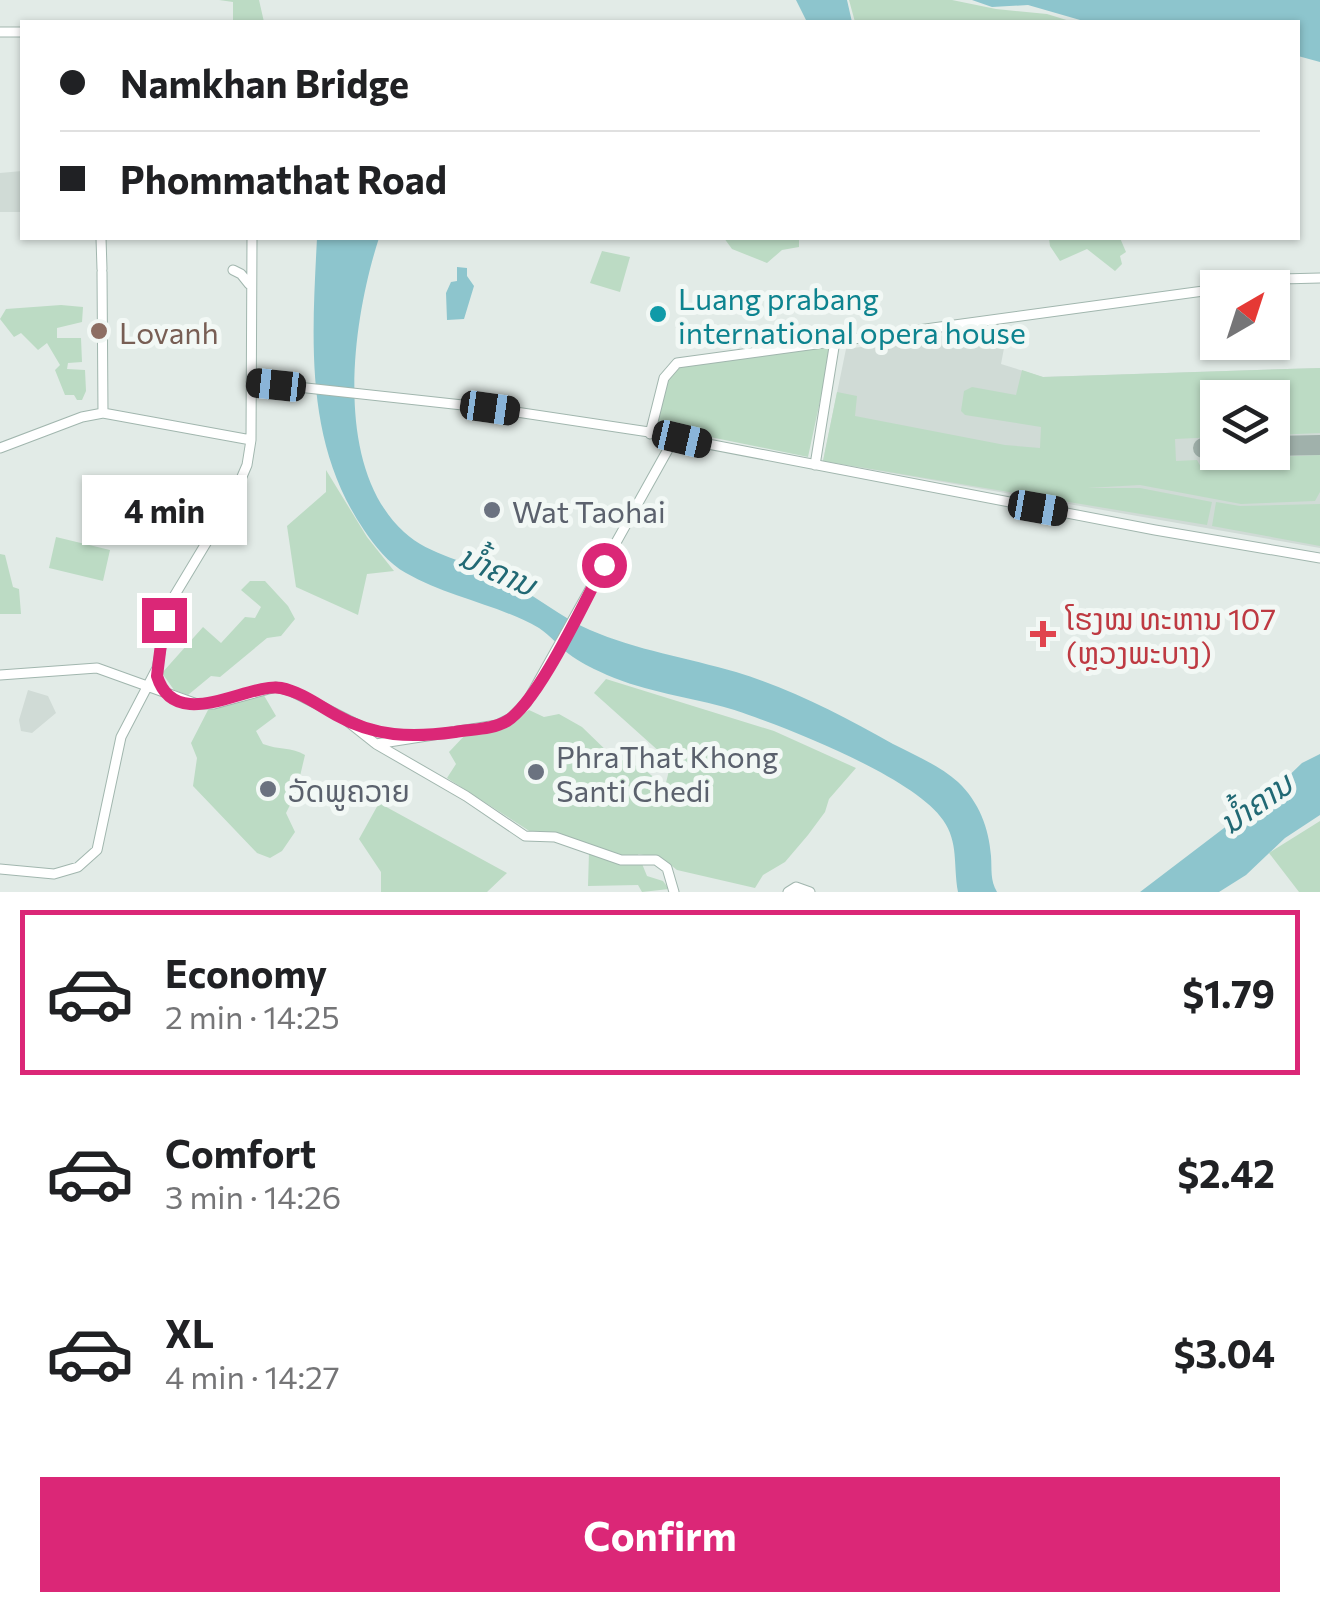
<!DOCTYPE html>
<html lang="en">
<head>
<meta charset="utf-8">
<style>
  body { margin:0; font-family:Commissioner,"Noto Sans Lao",sans-serif; background:#f2f2f2; color:#202124; height:100vh; display:flex; flex-direction:column; font-size:38px; white-space:nowrap }
  * { box-sizing:border-box; margin:0 }
  p { font-size:32px; color:#757577 }
  .icon { flex:none; width:55px; height:55px; fill:none; stroke:currentColor; stroke-width:2; stroke-linecap:round; stroke-linejoin:round }
  .map { position:relative; height:892px; overflow:hidden }
  .sheet { display:flex; flex-direction:column; background:#fff; flex:1 }
  .sheet>* { flex:none }
  .hud { position:absolute; left:20px; top:20px; width:1280px; height:220px; border-radius:0px; box-shadow:0 2px 8px #0004; display:grid; align-content:center; height:220px; padding:0 40px; background:#fff }
  .needle { width:65px; rotate:39deg }
  .tools { position:absolute; left:1200px; top:270px; display:grid; gap:20px }
  .tools a { display:grid; place-items:center; width:90px; height:90px; border-radius:0px; background:#fff; box-shadow:0 2px 8px #0004; font-size:50px }
  .end { position:absolute; width:45px; height:45px; margin:-22px; border:12px solid #db2777; background:#fff; box-shadow:0 0 0 5px #fff }
  .from { border-radius:50% }
  .bubble { position:absolute; height:70px; border-radius:0px; background:#fff; box-shadow:0 2px 8px #0004; font-size:32px; font-weight:700; line-height:70px; text-align:center }
  .car { position:absolute; width:30px; height:60px; margin:-30px -15px; border-radius:12px; box-shadow:0 0 8px 2px #0007; background:linear-gradient(#222 24%,#8ab4d8 0 40%,#222 0 76%,#8ab4d8 0 86%,#222 0) }
  .hud b { display:flex; align-items:center; gap:35px; height:95px; font-size:38px }
  .hud b+b { border-top:2px solid #e0e0e0 }
  .hud i { width:25px; height:25px; background:#202124 }
  ul { padding:18px 0 0; list-style:none }
  li { display:flex; align-items:center; gap:30px; height:165px; margin:0 20px 15px; padding:0 20px; border:5px solid transparent; border-radius:0px }
  li div { flex:1 }
  li b { display:block; font-size:38px }
  li em { font-style:normal; font-weight:700 }
  li.on { border-color:#db2777 }
  li>.icon { width:90px; height:90px; stroke-width:1.5 }
  .action { display:flex; gap:20px; margin-top:auto; padding:20px 40px }
  .action a { flex:1; height:115px; border-radius:0px; background:#db2777; color:#fff; font-size:40px; font-weight:700; line-height:115px; text-align:center }
  .map>svg:first-child { display:block }
  .built { fill:#d0dbd6; fill-rule:evenodd }
  .green { fill:#bcdbc4 }
  .water { fill:#8dc5cd }
  .lines { fill:none; stroke-linecap:round; stroke-linejoin:round }
  .taxiway { stroke:#a0b1ab; stroke-width:8 }
  .runway { stroke:#a0b1ab; stroke-width:20 }
  .secondary-casing { stroke:#a1b6ae; stroke-width:11 }
  .secondary { stroke:#fff; stroke-width:9 }
  .route { stroke:#db2777; stroke-width:12 }
  .culture-dot { fill:#0f9aa8; stroke:#f2f8f5; stroke-width:4 }
  .education-dot { fill:#8d6e63; stroke:#f2f8f5; stroke-width:4 }
  .worship-dot { fill:#6b7280; stroke:#f2f8f5; stroke-width:4 }
  .health-dot { fill:#e0444e; stroke:#f2f8f5; stroke-width:4 }
  .labels { text-anchor:middle; dominant-baseline:central; stroke-width:10; stroke-linejoin:round; paint-order:stroke }
  .culture-label { font-size:30px; fill:#0d838f; stroke:#f2f8f5; text-anchor:start }
  .education-label { font-size:30px; fill:#785e54; stroke:#f2f8f5; text-anchor:start }
  .worship-label { font-size:30px; fill:#5b616d; stroke:#f2f8f5; text-anchor:start }
  .health-label { font-size:30px; fill:#be3a42; stroke:#f2f8f5; text-anchor:start }
  .water-label { font-size:32px; font-style:italic; fill:#216974; stroke:#f2f8f5 }
</style>
</head>
<body>
<div class="map">
<svg width="1320" height="892" viewBox="0 0 1320 892">
  <rect width="100%" height="100%" fill="#e2ebe7"/>
  <path class="built" d="M 22,171 L 22,212 L 0,212 L 0,173 Z
    M 1008,327 L 1001,364 L 1043,377 L 1320,368 L 1320,548 L 823,461 L 846,349 ZM 1218,398 L 1272,398 L 1272,452 L 1218,452 Z
    M 28,690 L 48,696 L 56,713 L 32,733 L 21,731 L 19,720 Z"/>
  <path class="green" d="M 219,0 L 259,0 L 264,22 L 233,22 L 233,2 Z
    M 849,0 L 952,0 L 996,9 L 1047,14 L 1073,22 L 855,22 Z
    M 724,238 L 799,238 L 799,247 L 782,250 L 767,263 L 732,249 Z
    M 1049,238 L 1120,238 L 1126,252 L 1120,256 L 1122,264 L 1115,271 L 1087,249 L 1060,261 L 1050,246 Z
    M 602,251 L 630,257 L 620,292 L 590,283 Z
    M 61,305 L 83,307 L 82,322 L 57,328 L 57,338 L 81,338 L 82,362 L 68,363 L 67,369 L 85,370 L 86,391 L 82,400 L 77,400 L 74,395 L 65,395 L 55,370 L 60,365 L 47,343 L 38,350 L 21,333 L 14,337 L 0,319 L 6,309 Z
    M 832,345 L 808,457 L 656,426 L 669,376 L 679,366 Z
    M 1320,368 L 1320,433 L 1273,435 L 1272,398 L 1218,398 L 1217,437 L 1175,439 L 1176,461 L 1197,460 L 1202,469 L 1231,469 L 1252,458 L 1320,455 L 1320,492 L 1315,501 L 1241,504 L 1140,485 L 1087,488 L 1140,488 L 1212,502 L 1207,525 L 823,461 L 837,392 L 857,396 L 855,416 L 1005,445 L 1040,448 L 1041,427 L 965,415 L 961,411 L 964,391 L 972,387 L 1016,395 L 1022,370 L 1043,377 Z
    M 326,470 L 367,537 L 394,571 L 367,574 L 358,615 L 296,587 L 287,526 L 326,492 Z
    M 1216,502 L 1240,506 L 1320,504 L 1320,546 L 1212,526 Z
    M 56,537 L 110,550 L 103,581 L 49,568 Z
    M 0,554 L 5,555 L 13,587 L 19,589 L 21,614 L 0,614 Z
    M 250,581 L 265,581 L 288,606 L 295,619 L 281,636 L 267,638 L 220,677 L 211,676 L 188,695 L 174,690 L 162,673 L 203,627 L 221,643 L 245,617 L 255,618 L 261,607 L 241,590 Z
    M 606,679 L 774,731 L 856,768 L 829,799 L 825,812 L 808,835 L 785,862 L 763,875 L 755,888 L 677,870 L 662,858 L 638,854 L 647,876 L 663,881 L 669,889 L 642,892 L 638,885 L 588,886 L 589,852 L 584,845 L 537,836 L 447,778 L 456,764 L 449,752 L 466,734 L 504,727 L 529,710 L 544,717 L 559,714 L 582,727 L 612,756 L 644,769 L 665,787 L 671,762 L 594,693 Z
    M 262,692 L 276,716 L 256,731 L 263,744 C 278,750 292,747 305,755 L 296,793 L 286,813 L 295,832 L 282,851 L 270,858 L 257,853 L 193,786 L 197,758 L 191,743 L 208,710 Z
    M 379,803 L 507,873 L 487,892 L 381,892 L 381,872 L 359,839 Z
    M 1320,821 L 1320,892 L 1299,892 L 1269,853 Z"/>
  <path class="water" d="M 796,0 L 847,0 L 852,22 L 807,22 Z
    M 972,0 L 1320,0 L 1320,62 L 1298,56 L 1298,22 L 1087,22 L 1028,5 L 992,7 Z
    M 317,238 L 379,238 C 352,321 332,466 404,532 C 430,556 468,561 499,577 C 531,592 558,616 590,630 C 636,650 688,658 736,672 C 792,689 842,715 893,744 C 915,755 940,766 958,782 C 979,802 989,828 991,856 C 992,870 990,880 997,892 L 958,892 C 953,865 959,843 943,820 C 914,777 782,725 731,709 C 690,697 646,692 607,675 C 596,670 583,664 573,657 C 561,649 551,636 539,628 C 497,604 447,597 406,573 C 389,564 374,545 364,530 C 304,442 312,339 317,238 Z
    M 457,267 L 467,268 L 467,276 L 474,286 L 464,319 L 447,320 L 446,293 L 451,282 L 457,281 Z
    M 1320,754 L 1320,815 L 1285,838 L 1246,875 L 1219,892 L 1140,892 L 1274,790 L 1302,763 Z"/>
  <g class="lines">
    <path class="taxiway" d="M 1218,439 L 1211,443 L 1208,452 L 1217,464 L 1230,463 L 1252,452"/>
    <path class="runway" d="M 1272,446 L 1320,445
      M 1203,448 L 1218,448"/>
    <defs>
      <path id="secondary" d="M 0,32 L 22,32
        M 101,238 L 102,269
        M 233,270 L 241,274 L 249,284
        M 102,272 L 103,413
        M 1227,288 L 1281,279 L 1320,278
        M 251,382 L 490,408 L 669,435
        M668 439a7 7 0 1 1 14 0a7 7 0 1 1-14 0Z
        M 650,434 L 664,378 L 677,363 L 1218,289
        M 682,439 L 1155,530 L 1320,558
        M 0,448 L 82,417 L 103,413 L 251,440
        M 815,465 L 835,341
        M 0,675 L 97,668 L 197,704 L 214,704 L 276,687 L 291,691 L 364,728 L 399,736
        M 347,721 L 376,744 L 497,725 L 511,718 L 527,702 L 671,444
        M 376,744 L 466,796 L 525,836 L 555,837 L 621,860 L 656,860 L 667,868 L 674,892
        M 0,869 L 54,874 L 78,867 L 97,850 L 121,737 L 157,668 L 170,603 L 232,500 L 247,465 L 251,440 L 252,238
        M 788,892 L 796,887 L 810,892"/>
    </defs>
    <use href="#secondary" class="secondary-casing"/>
    <use href="#secondary" class="secondary"/>
  </g>
  <g class="lines">
    <path class="route" d="M 164,620 L 157,676 C 175,735 248,682 281,688 C 301,692 318,705 336,715 C 375,737 411,738 455,732 C 471,729 492,730 507,721 C 539,701 584,602 604,565"/>
  </g>
  <circle class="culture-dot" cx="658" cy="314" r="10"/>
  <circle class="education-dot" cx="99" cy="331" r="10"/>
  <g class="worship-dot">
    <circle cx="492" cy="510" r="10"/>
    <circle cx="536" cy="772" r="10"/>
    <circle cx="268" cy="789" r="10"/>
  </g>
  <path class="health-dot" d="M1038 619h10v10h10v10h-10v10h-10v-10h-10v-10h10z"/>
  <g class="labels">
    <g class="culture-label">
      <text x="678" y="297">Luang prabang<tspan x="678" dy="34">international opera house</tspan></text>
    </g>
    <g class="education-label">
      <text x="119" y="331">Lovanh</text>
    </g>
    <g class="worship-label">
      <text x="512" y="510">Wat Taohai</text>
      <text x="556" y="755">PhraThat Khong<tspan x="556" dy="34">Santi Chedi</tspan></text>
      <text x="288" y="789">ວັດພູຄວາຍ</text>
    </g>
    <g class="health-label">
      <text x="1066" y="617">ໂຮງໝ ທະຫານ 107<tspan x="1066" dy="34">(ຫຼວງພະບາງ)</tspan></text>
    </g>
    <g class="water-label">
      <text transform="translate(498 569) rotate(24)">ນ້ຳຄານ</text>
      <text transform="translate(1255 802) rotate(-35)">ນ້ຳຄານ</text>
    </g>
  </g>
</svg>
<div class="tools">
<a><svg class="needle" viewBox="-14 -14 28 28"><path d="M0-13l5 13h-10z" fill="#e53935"/><path d="M0 13l5-13h-10z" fill="#757577"/></svg></a>
<a><svg class="icon" aria-label="layers" viewBox="0 0 24 24"><path d="M12 4l9 5-9 5-9-5zM3 14l9 5 9-5"/></svg></a>
</div>
<i class="end from" style="left:604px;top:565px"></i>
<i class="end" style="left:164px;top:620px"></i>
<div class="bubble" style="left:82px;top:475px;width:165px">4 min</div>
<i class="car" style="left:276px;top:385px;rotate:276deg"></i>
<i class="car" style="left:490px;top:408px;rotate:98deg"></i>
<i class="car" style="left:682px;top:439px;rotate:103deg"></i>
<i class="car" style="left:1038px;top:508px;rotate:100deg"></i>
<div class="hud">
<b><i class="from"></i>Namkhan Bridge</b>
<b><i></i>Phommathat Road</b>
</div>
</div>
<section class="sheet">
<ul>
<li class="on"><svg class="icon" aria-label="car" viewBox="0 0 24 24"><path d="M5 17H2v-5l4-1 3-4h7l3 4 3 1v5h-3M9 17h6M6 11h13"/><circle cx="7" cy="17" r="2"/><circle cx="17" cy="17" r="2"/></svg><div><b>Economy</b><p>2 min · 14:25</p></div><em>$1.79</em></li>
<li><svg class="icon" aria-label="car" viewBox="0 0 24 24"><path d="M5 17H2v-5l4-1 3-4h7l3 4 3 1v5h-3M9 17h6M6 11h13"/><circle cx="7" cy="17" r="2"/><circle cx="17" cy="17" r="2"/></svg><div><b>Comfort</b><p>3 min · 14:26</p></div><em>$2.42</em></li>
<li><svg class="icon" aria-label="car" viewBox="0 0 24 24"><path d="M5 17H2v-5l4-1 3-4h7l3 4 3 1v5h-3M9 17h6M6 11h13"/><circle cx="7" cy="17" r="2"/><circle cx="17" cy="17" r="2"/></svg><div><b>XL</b><p>4 min · 14:27</p></div><em>$3.04</em></li>
</ul>
<div class="action"><a>Confirm</a></div>
</section>
</body>
</html>
